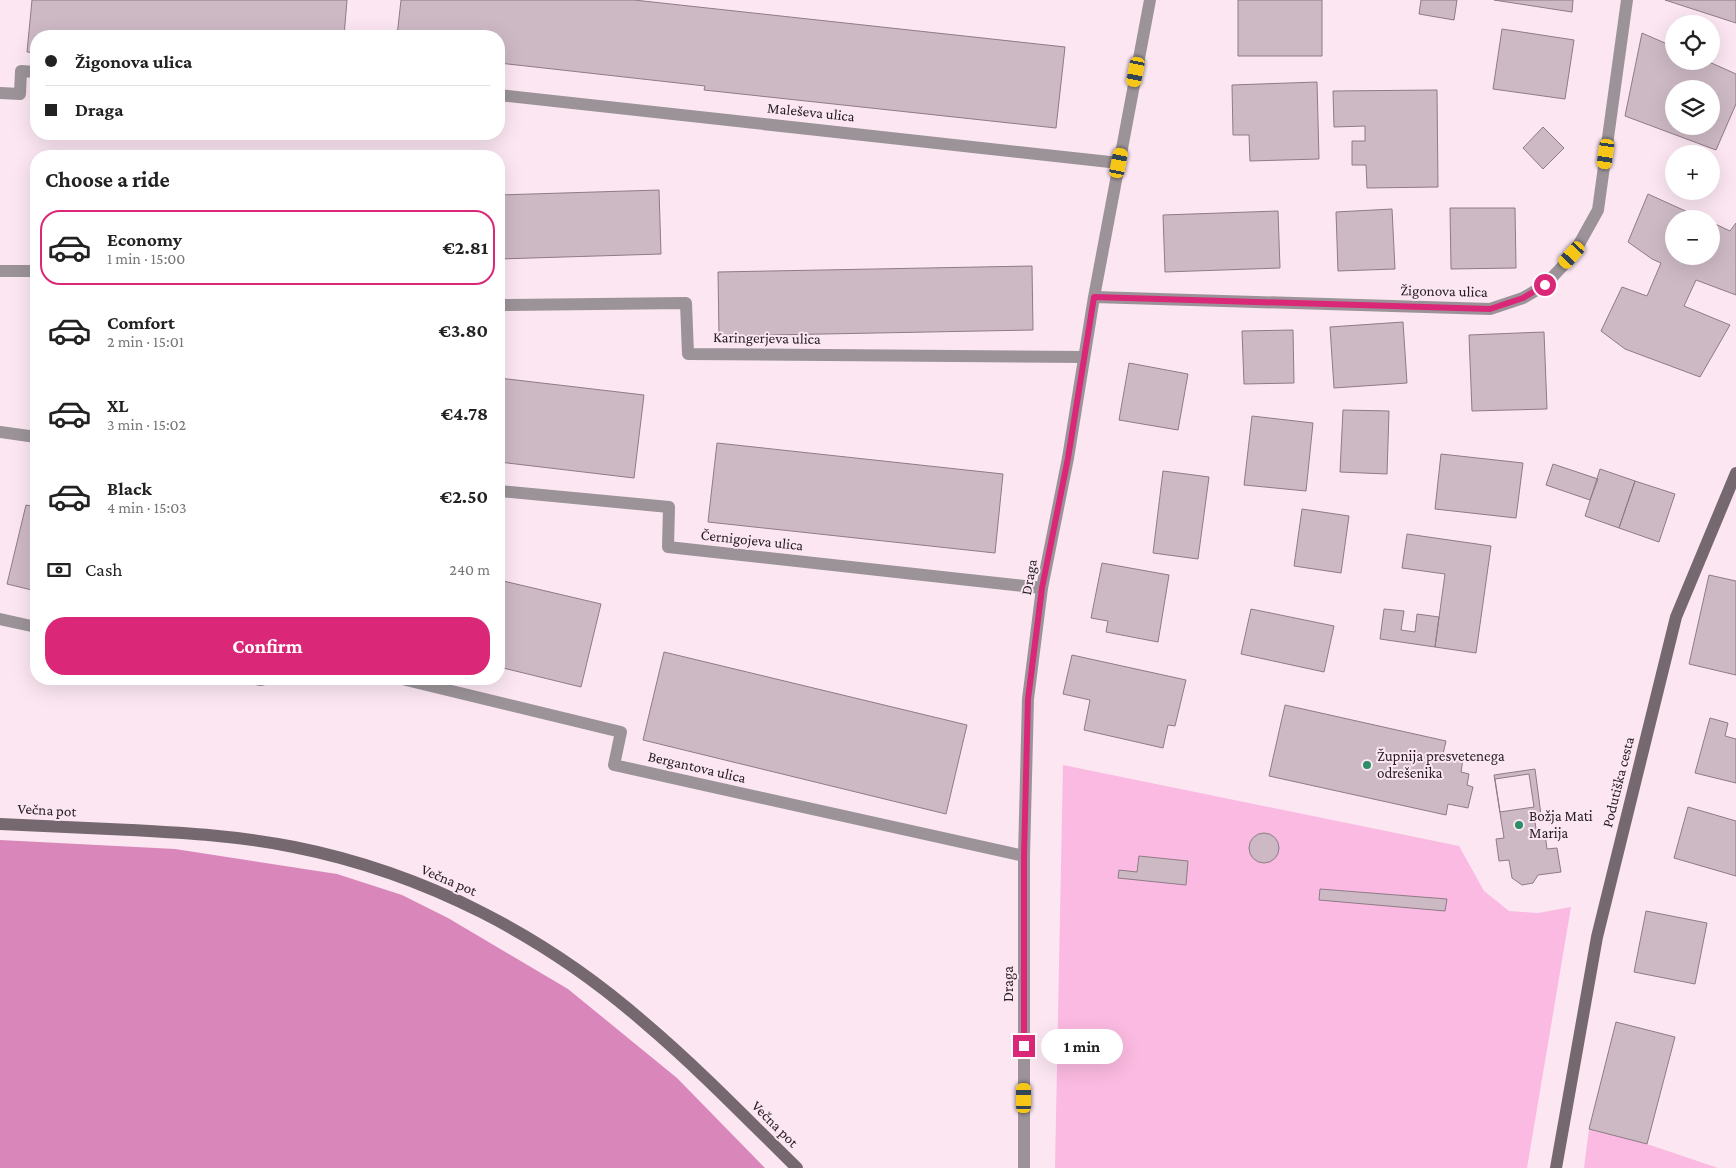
<!DOCTYPE html>
<html lang="en">
<head>
<meta charset="utf-8">
<style>
  body { margin:0; font-family:"Crimson Pro",serif; background:#f2f2f2; color:#222; height:100vh; display:flex; flex-direction:column; font-size:19px; white-space:nowrap }
  * { box-sizing:border-box; margin:0 }
  p { font-size:16px; color:#767676 }
  .icon { flex:none; width:28px; height:28px; fill:none; stroke:currentColor; stroke-width:2; stroke-linecap:round; stroke-linejoin:round }
  .map { position:relative; flex:1; overflow:hidden }
  .sheet { position:absolute; left:30px; top:150px; width:475px; height:535px; display:flex; flex-direction:column; background:#fff; border-radius:20px; box-shadow:0 5px 20px #0002 }
  .sheet>* { flex:none }
  .banner { position:absolute; left:30px; top:30px; width:475px; height:110px; border-radius:20px; box-shadow:0 5px 20px #0002; display:grid; align-content:center; height:110px; padding:0 15px; background:#fff }
  .fabs { position:absolute; left:1665px; top:15px; display:grid; gap:10px }
  .fabs a { display:grid; place-items:center; width:55px; height:55px; border-radius:50%; background:#fff; box-shadow:0 5px 20px #0002; font-size:25px }
  .end { position:absolute; width:22px; height:22px; margin:-11px; border:6px solid #db2777; background:#fff; box-shadow:0 0 0 2px #fff }
  .from { border-radius:50% }
  .bubble { position:absolute; height:35px; border-radius:18px; background:#fff; box-shadow:0 5px 20px #0002; font-size:16px; font-weight:700; line-height:35px; text-align:center }
  .car { position:absolute; width:15px; height:30px; margin:-15px -8px; border-radius:6px; box-shadow:0 0 4px 1px #0007; background:linear-gradient(#f5c518 24%,#345 0 40%,#f5c518 0 76%,#345 0 86%,#f5c518 0) }
  .banner b { display:flex; align-items:center; gap:18px; height:48px; font-size:19px }
  .banner b+b { border-top:1px solid #e0e0e0 }
  .banner i { width:12px; height:12px; background:#222 }
  ul { padding:0; list-style:none }
  li { display:flex; align-items:center; gap:15px; height:75px; margin:0 10px 8px; padding:0 5px; border:2px solid transparent; border-radius:20px }
  li div { flex:1 }
  li b { display:block; font-size:19px }
  li em { font-style:normal; font-weight:700 }
  li.on { border-color:#db2777 }
  li>.icon { width:45px; height:45px; stroke-width:1.5 }
  h2 { padding:0 15px; font-size:22px; line-height:60px }
  .pay { display:flex; align-items:center; gap:12px; height:55px; padding:0 15px; font-size:19px }
  .pay p { margin-inline-start:auto }
  .primary-button { display:flex; gap:10px; margin-top:auto; padding:10px 15px }
  .primary-button a { flex:1; height:58px; border-radius:20px; background:#db2777; color:#fff; font-size:20px; font-weight:700; line-height:58px; text-align:center }
  .map>svg:first-child { display:block }
  .green { fill:#fbbae1 }
  .forest { fill:#d987bb }
  .building { fill:#cdb9c4; stroke:#8e7b86; fill-rule:evenodd }
  .lines { fill:none; stroke-linecap:round; stroke-linejoin:round }
  .pedestrian { stroke:#9b9398; stroke-width:12 }
  .minor { stroke:#9b9398; stroke-width:12 }
  .secondary { stroke:#75686f; stroke-width:12 }
  .route { stroke:#db2777; stroke-width:6 }
  .poi-dot { fill:#2d8d66; stroke:#fbe6f2; stroke-width:2 }
  .labels { text-anchor:middle; dominant-baseline:central; stroke-width:4; stroke-linejoin:round; paint-order:stroke }
  .street-label { font-size:15px; fill:#251d22; stroke:#fbe6f2 }
  .poi-label { font-size:15px; fill:#251d22; stroke:#fbe6f2; text-anchor:start }
</style>
</head>
<body>
<div class="map">
<svg width="1736" height="1168" viewBox="0 0 1736 1168">
  <rect width="100%" height="100%" fill="#fbe6f2"/>
  <path class="green" d="M 1063,765 L 1459,846 L 1484,891 L 1509,911 L 1538,913 L 1571,907 L 1527,1168 L 1055,1168 Z
    M 1589,1129 L 1647,1144 L 1718,1168 L 1584,1168 Z"/>
  <path class="forest" d="M 0,840 L 175,849 L 337,874 L 402,895 L 448,918 L 568,989 L 677,1078 L 765,1168 L 0,1168 Z"/>
  <path class="building" d="M 32,0 L 347,0 L 344,36 L 36,36 L 36,53 L 27,52 Z
    M 401,0 L 634,0 L 1065,47 L 1056,128 L 704,90 L 705,86 L 499,63 L 499,36 L 397,36 Z
    M 1238,0 L 1322,0 L 1322,56 L 1238,56 Z
    M 1421,0 L 1457,0 L 1454,20 L 1419,14 Z
    M 1494,0 L 1573,0 L 1572,12 Z
    M 1665,0 L 1736,0 L 1736,23 Z
    M 1502,29 L 1574,40 L 1565,99 L 1493,89 Z
    M 1642,33 L 1674,47 L 1674,61 L 1707,61 L 1736,74 L 1736,104 L 1716,150 L 1625,116 ZM 1674,89 L 1711,89 L 1711,126 L 1674,126 Z
    M 1317,82 L 1319,159 L 1250,161 L 1249,135 L 1233,135 L 1232,85 Z
    M 1437,90 L 1438,187 L 1367,188 L 1366,165 L 1352,165 L 1352,141 L 1365,141 L 1365,126 L 1334,127 L 1333,91 Z
    M 1543,127 L 1564,148 L 1543,169 L 1523,148 Z
    M 309,153 L 309,156 L 215,156 Z
    M 659,190 L 661,254 L 499,259 L 499,195 Z
    M 1648,194 L 1703,219 L 1674,219 L 1674,256 L 1711,256 L 1711,222 L 1730,231 L 1736,223 L 1736,295 L 1696,280 L 1684,306 L 1730,325 L 1700,377 L 1625,349 L 1601,331 L 1622,287 L 1647,296 L 1661,263 L 1652,259 L 1628,242 Z
    M 1450,208 L 1515,208 L 1516,268 L 1451,269 Z
    M 1392,209 L 1395,269 L 1338,271 L 1336,212 Z
    M 1278,211 L 1280,268 L 1165,272 L 1163,215 Z
    M 1032,266 L 1033,330 L 719,336 L 718,272 Z
    M 1403,322 L 1407,383 L 1334,388 L 1330,327 Z
    M 1293,330 L 1294,383 L 1244,384 L 1242,331 Z
    M 1544,332 L 1547,409 L 1472,411 L 1469,335 Z
    M 1129,363 L 1188,374 L 1178,430 L 1119,420 Z
    M 499,378 L 644,395 L 634,478 L 499,462 Z
    M 1343,410 L 1389,411 L 1387,474 L 1340,472 Z
    M 1252,416 L 1313,423 L 1306,491 L 1244,485 Z
    M 717,443 L 1003,474 L 995,553 L 708,522 Z
    M 1441,454 L 1523,463 L 1516,518 L 1435,509 Z
    M 1553,464 L 1598,479 L 1590,500 L 1546,485 Z
    M 1600,469 L 1635,481 L 1619,528 L 1585,516 Z
    M 1163,471 L 1209,477 L 1198,559 L 1153,553 Z
    M 1635,481 L 1675,494 L 1659,542 L 1619,528 Z
    M 26,505 L 36,507 L 36,591 L 7,584 Z
    M 1302,509 L 1349,516 L 1341,573 L 1294,566 Z
    M 1407,534 L 1491,546 L 1476,653 L 1435,647 L 1445,574 L 1402,568 Z
    M 1102,563 L 1169,575 L 1158,642 L 1106,632 L 1108,621 L 1091,618 Z
    M 1709,575 L 1736,581 L 1736,675 L 1689,664 Z
    M 499,580 L 601,604 L 581,687 L 499,667 Z
    M 1251,609 L 1334,626 L 1324,672 L 1241,654 Z
    M 1384,609 L 1404,611 L 1401,630 L 1415,632 L 1417,614 L 1439,617 L 1435,647 L 1380,639 Z
    M 664,652 L 967,725 L 946,814 L 643,740 Z
    M 1072,655 L 1186,680 L 1175,726 L 1168,725 L 1163,748 L 1084,730 L 1090,700 L 1063,694 Z
    M 1285,705 L 1446,741 L 1443,754 L 1463,759 L 1461,772 L 1469,774 L 1467,785 L 1473,787 L 1468,808 L 1448,804 L 1446,815 L 1269,776 Z
    M 1710,718 L 1728,723 L 1725,736 L 1736,739 L 1736,783 L 1695,773 Z
    M 1535,769 L 1541,815 L 1534,816 L 1537,835 L 1545,834 L 1547,849 L 1557,848 L 1561,872 L 1538,875 L 1533,883 L 1522,885 L 1512,878 L 1509,860 L 1499,861 L 1496,839 L 1504,838 L 1494,775 Z
    M 1529,774 L 1534,807 L 1500,812 L 1495,779 Z
    M 1688,807 L 1736,821 L 1736,876 L 1674,858 Z
    M1249 848a15 15 0 1 1 30 0a15 15 0 1 1-30 0Z
    M 1139,856 L 1188,861 L 1186,885 L 1118,878 L 1119,870 L 1137,872 Z
    M 1320,889 L 1447,899 L 1445,911 L 1319,900 Z
    M 1646,911 L 1707,923 L 1695,984 L 1634,972 Z
    M 1616,1022 L 1675,1037 L 1647,1144 L 1589,1129 Z"/>
  <g class="lines">
    <path class="pedestrian" d="M 0,93 L 20,94 L 21,71 L 36,72
      M 499,95 L 1119,163
      M 0,271 L 36,271
      M 499,305 L 686,303 L 688,354 L 1083,357
      M 0,432 L 36,437
      M 499,491 L 669,507 L 668,547 L 1042,588
      M 0,619 L 36,627
      M 256,679 L 261,680 L 265,679
      M 402,679 L 621,732 L 614,765 L 1024,856"/>
    <path class="minor" d="M 1094,297 L 1490,309 L 1523,298 L 1545,285 L 1573,255 L 1598,210 L 1627,0
      M 1024,1168 L 1024,856 L 1028,699 L 1042,588 L 1068,458 L 1094,297 L 1150,0"/>
    <path class="secondary" d="M 0,824 C 44,826 88,828 131,830 C 185,833 240,836 294,847 C 425,873 546,936 646,1024 C 699,1069 747,1119 797,1168
      M 1556,1168 L 1597,937 L 1676,617 L 1736,473"/>
  </g>
  <g class="lines">
    <path class="route" d="M 1024,1046 L 1024,856 L 1028,699 L 1042,588 L 1068,458 L 1094,297 L 1490,309 L 1523,298 L 1545,285"/>
  </g>
  <g class="poi-dot">
    <circle cx="1367" cy="765" r="5"/>
    <circle cx="1519" cy="825" r="5"/>
  </g>
  <g class="labels">
    <g class="street-label">
      <text transform="translate(811 112) rotate(6)">Maleševa ulica</text>
      <text transform="translate(1444 291) rotate(1)">Žigonova ulica</text>
      <text transform="translate(767 338) rotate(1)">Karingerjeva ulica</text>
      <text transform="translate(752 540) rotate(6)">Černigojeva ulica</text>
      <text transform="translate(1029 577) rotate(-80)">Draga</text>
      <text transform="translate(697 767) rotate(13)">Bergantova ulica</text>
      <text transform="translate(1618 782) rotate(-76)">Podutiška cesta</text>
      <text transform="translate(47 810) rotate(3)">Večna pot</text>
      <text transform="translate(449 880) rotate(23)">Večna pot</text>
      <text transform="translate(1008 984) rotate(-90)">Draga</text>
      <text transform="translate(775 1124) rotate(45)">Večna pot</text>
    </g>
    <g class="poi-label">
      <text x="1377" y="756">Župnija presvetenega<tspan x="1377" dy="17">odrešenika</tspan></text>
      <text x="1529" y="816">Božja Mati<tspan x="1529" dy="17">Marija</tspan></text>
    </g>
  </g>
</svg>
<div class="fabs">
<a><svg class="icon" aria-label="locate" viewBox="0 0 24 24"><circle cx="12" cy="12" r="6"/><path d="M12 2v4M12 18v4M2 12h4M18 12h4"/></svg></a>
<a><svg class="icon" aria-label="layers" viewBox="0 0 24 24"><path d="M12 4l9 5-9 5-9-5zM3 14l9 5 9-5"/></svg></a>
<a>+</a>
<a>−</a>
</div>
<i class="end from" style="left:1545px;top:285px"></i>
<i class="end" style="left:1024px;top:1046px"></i>
<div class="bubble" style="left:1041px;top:1029px;width:82px">1 min</div>
<i class="car" style="left:1136px;top:72px;rotate:191deg"></i>
<i class="car" style="left:1606px;top:154px;rotate:188deg"></i>
<i class="car" style="left:1119px;top:163px;rotate:11deg"></i>
<i class="car" style="left:1572px;top:255px;rotate:222deg"></i>
<i class="car" style="left:1024px;top:1098px;rotate:0deg"></i>
<div class="banner">
<b><i class="from"></i>Žigonova ulica</b>
<b><i></i>Draga</b>
</div>
<section class="sheet">
<h2>Choose a ride</h2>
<ul>
<li class="on"><svg class="icon" aria-label="car" viewBox="0 0 24 24"><path d="M5 17H2v-5l4-1 3-4h7l3 4 3 1v5h-3M9 17h6M6 11h13"/><circle cx="7" cy="17" r="2"/><circle cx="17" cy="17" r="2"/></svg><div><b>Economy</b><p>1 min · 15:00</p></div><em>€2.81</em></li>
<li><svg class="icon" aria-label="car" viewBox="0 0 24 24"><path d="M5 17H2v-5l4-1 3-4h7l3 4 3 1v5h-3M9 17h6M6 11h13"/><circle cx="7" cy="17" r="2"/><circle cx="17" cy="17" r="2"/></svg><div><b>Comfort</b><p>2 min · 15:01</p></div><em>€3.80</em></li>
<li><svg class="icon" aria-label="car" viewBox="0 0 24 24"><path d="M5 17H2v-5l4-1 3-4h7l3 4 3 1v5h-3M9 17h6M6 11h13"/><circle cx="7" cy="17" r="2"/><circle cx="17" cy="17" r="2"/></svg><div><b>XL</b><p>3 min · 15:02</p></div><em>€4.78</em></li>
<li><svg class="icon" aria-label="car" viewBox="0 0 24 24"><path d="M5 17H2v-5l4-1 3-4h7l3 4 3 1v5h-3M9 17h6M6 11h13"/><circle cx="7" cy="17" r="2"/><circle cx="17" cy="17" r="2"/></svg><div><b>Black</b><p>4 min · 15:03</p></div><em>€2.50</em></li>
</ul>
<div class="pay"><svg class="icon" aria-label="cash" viewBox="0 0 24 24"><path d="M3 7h18v10H3z"/><circle cx="12" cy="12" r="2"/></svg>Cash<p>240 m</p></div>
<div class="primary-button"><a>Confirm</a></div>
</section>
</div>
</body>
</html>
